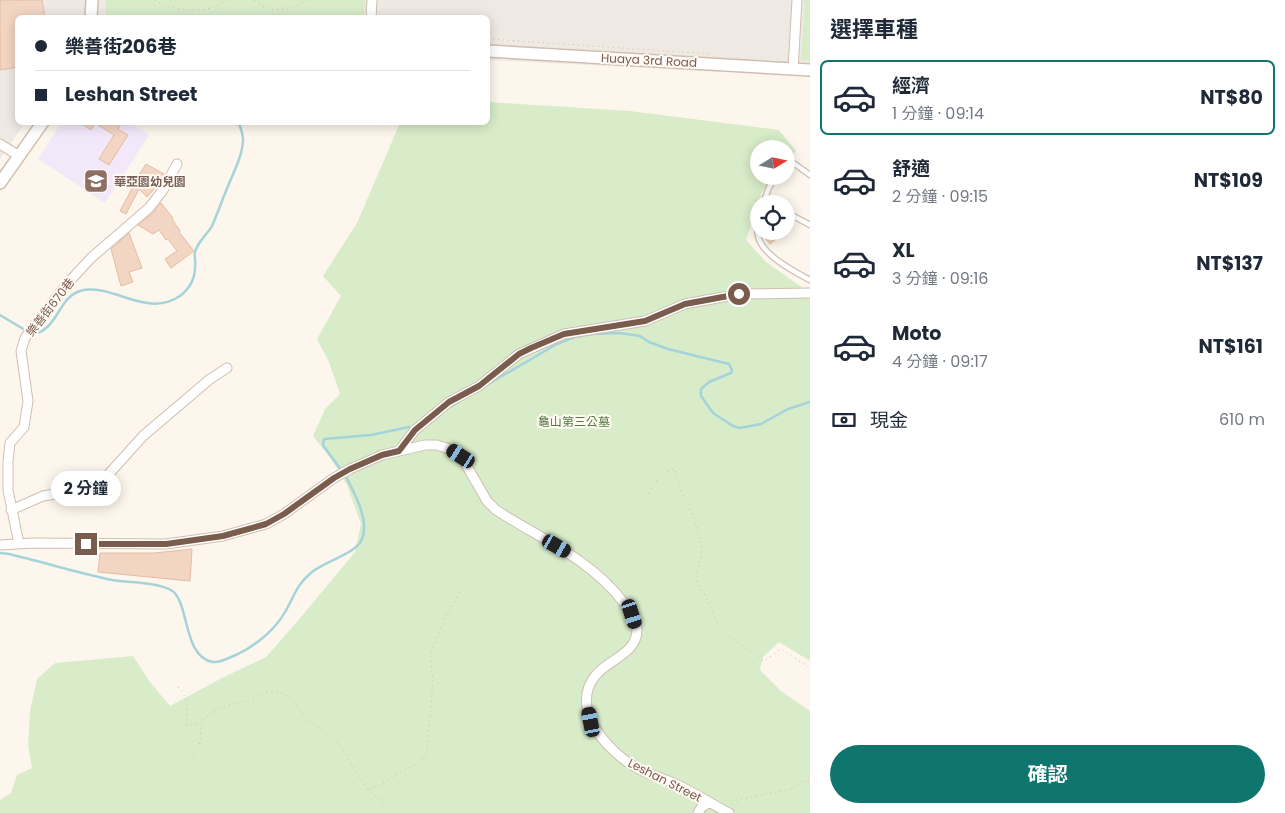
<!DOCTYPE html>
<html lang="zh-TW">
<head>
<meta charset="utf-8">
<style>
  body { margin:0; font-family:Poppins,"Noto Sans TC",sans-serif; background:#f6f6f7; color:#1f2937; height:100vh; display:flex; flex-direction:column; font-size:19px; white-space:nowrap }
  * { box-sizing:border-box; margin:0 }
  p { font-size:16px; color:#747a83 }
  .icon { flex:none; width:28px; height:28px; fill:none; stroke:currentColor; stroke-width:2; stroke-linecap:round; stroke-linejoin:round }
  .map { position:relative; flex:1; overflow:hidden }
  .sheet { display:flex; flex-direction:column; background:#fff; width:475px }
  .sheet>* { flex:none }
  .banner { position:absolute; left:15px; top:15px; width:475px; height:110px; border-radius:8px; box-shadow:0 2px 12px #0003; display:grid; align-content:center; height:110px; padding:0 20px; background:#fff }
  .needle { width:32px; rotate:80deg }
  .buttons { position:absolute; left:750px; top:140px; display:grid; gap:10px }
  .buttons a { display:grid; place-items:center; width:45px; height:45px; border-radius:50%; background:#fff; box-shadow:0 2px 12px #0003; font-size:25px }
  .end { position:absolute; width:22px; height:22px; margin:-11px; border:6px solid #7a5c4d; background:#fff; box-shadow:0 0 0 2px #fff }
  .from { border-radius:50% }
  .bubble { position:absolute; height:35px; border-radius:18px; background:#fff; box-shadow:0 2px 12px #0003; font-size:16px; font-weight:700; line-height:35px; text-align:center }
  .car { position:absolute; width:15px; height:30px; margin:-15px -8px; border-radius:6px; box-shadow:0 0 4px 1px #0007; background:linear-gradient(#222 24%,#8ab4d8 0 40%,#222 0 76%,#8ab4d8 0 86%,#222 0) }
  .banner b { display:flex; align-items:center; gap:18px; height:48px; font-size:19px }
  .banner b+b { border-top:1px solid #e0e1e3 }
  .banner i { width:12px; height:12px; background:#1f2937 }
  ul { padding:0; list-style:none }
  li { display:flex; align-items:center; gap:15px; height:75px; margin:0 10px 8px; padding:0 10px; border:2px solid transparent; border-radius:8px }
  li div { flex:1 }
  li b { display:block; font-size:19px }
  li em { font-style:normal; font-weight:700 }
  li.current { border-color:#0f766e }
  li>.icon { width:45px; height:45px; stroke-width:1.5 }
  h2 { padding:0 20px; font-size:22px; line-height:60px }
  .pay { display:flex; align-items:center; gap:12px; height:55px; padding:0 20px; font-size:19px }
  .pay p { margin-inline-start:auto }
  .action { display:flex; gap:10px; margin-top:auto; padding:10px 20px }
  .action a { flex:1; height:58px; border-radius:30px; background:#0f766e; color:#fff; font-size:20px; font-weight:700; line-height:58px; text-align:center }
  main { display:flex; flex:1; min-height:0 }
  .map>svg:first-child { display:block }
  .industrial { fill:#efe9e4 }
  .education { fill:#f3e8fa }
  .green { fill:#d8ecc9 }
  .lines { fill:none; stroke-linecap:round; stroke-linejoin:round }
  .stream { stroke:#a5d3da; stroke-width:2.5 }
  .building { fill:#f3d5c3; stroke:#e6bba3 }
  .service-casing { stroke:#d1beb0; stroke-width:7 }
  .minor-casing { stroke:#d1beb0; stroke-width:11 }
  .tertiary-casing { stroke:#d1beb0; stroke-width:14 }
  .path { stroke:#d9b8a5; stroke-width:1; stroke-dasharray:1 4; stroke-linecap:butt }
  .service { stroke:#fff; stroke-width:4.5 }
  .minor { stroke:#fff; stroke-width:9 }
  .tertiary { stroke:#fff; stroke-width:11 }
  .route { stroke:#7a5c4d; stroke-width:6 }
  .labels { text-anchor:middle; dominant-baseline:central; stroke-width:4; stroke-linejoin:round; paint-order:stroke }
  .street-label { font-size:12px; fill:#7a5c4d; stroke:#fffaf3 }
  .education-label { font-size:12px; font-weight:bold; fill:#785e54; stroke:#fffaf3; text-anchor:start }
  .park-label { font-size:12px; fill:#537a41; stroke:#fffaf3 }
</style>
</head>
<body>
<main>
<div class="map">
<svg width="810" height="813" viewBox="0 0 810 813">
  <rect width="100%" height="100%" fill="#fdf6ec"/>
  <path class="industrial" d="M 0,0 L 810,0 L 810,76 L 488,60 L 488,18 L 18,18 L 18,122 L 25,123 L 0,159 Z"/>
  <path class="education" d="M 61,123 L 130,123 L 149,135 L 105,203 L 38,159 Z"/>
  <path class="green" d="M 106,0 L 365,0 L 364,18 L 154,18 L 106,15 Z
    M 805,0 L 810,0 L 810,61 L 801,60 Z
    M 488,102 L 630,111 L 779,130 L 796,151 L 786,161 L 786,149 L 759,149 L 759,176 L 773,176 L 761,194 L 746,240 L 766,262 L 810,293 L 810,661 L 779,642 L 763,657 L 760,670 L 781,691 L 810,711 L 810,813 L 0,813 L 0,800 L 11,793 L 17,775 L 32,768 L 28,745 L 30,711 L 37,679 L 55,663 L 133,656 L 150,682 L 170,706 L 222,678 L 266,657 L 301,617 L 355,552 L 361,524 L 347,485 L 331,459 L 313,436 L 325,409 L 340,394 L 329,362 L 317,339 L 341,296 L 323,276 L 357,223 L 400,123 L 488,122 Z"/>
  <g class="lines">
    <path class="stream" d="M 0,315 L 25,330 L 38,333 C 58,325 60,297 80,291 C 112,282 146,319 180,296 C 189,289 195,279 195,267 C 196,262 194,256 195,252 C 198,241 207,235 212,226 C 217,215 221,203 226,191 C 232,175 242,158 243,141 C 243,134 241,128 238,122
      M 485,386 L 557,344 L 575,337 L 592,334 L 620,333 L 640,336 L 649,342 L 668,349 L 729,364 L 732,370 L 731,373 L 709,382 L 701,389 L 701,396 L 713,413 L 733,426 L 740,428 L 761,424 L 788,409 L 810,402
      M 450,407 L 459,402
      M 342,471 L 325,448 L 323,445 L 324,439 L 371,435 L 409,427
      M 0,553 L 9,554 C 43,562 78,573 112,580 C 130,583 156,582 171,590 C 190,601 182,657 213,662 C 221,663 230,657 238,654 C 256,645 275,630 285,612 C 295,595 296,585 312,572 C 326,560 359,554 363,536 C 368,517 354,492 345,475"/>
  </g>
  <path class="building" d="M 0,0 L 42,0 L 45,18 L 18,18 L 18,67 L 0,70 Z
    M 79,122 L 115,122 L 120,125 L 118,129 L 128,135 L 109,165 L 99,159 L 114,135 L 95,123 L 91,130 Z
    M 146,164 L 164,174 L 156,187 L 147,197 L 139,189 L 126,214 L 120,211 L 134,185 L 133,184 Z
    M 161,203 L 173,218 L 172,219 L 180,231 L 179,232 L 194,251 L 171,268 L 165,259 L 177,251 L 168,239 L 166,240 L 159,230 L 153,234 L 138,225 L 153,213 Z
    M 767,231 L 770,231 L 776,239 L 770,244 L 763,235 Z
    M 129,233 L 142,268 L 129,272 L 133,282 L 121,286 L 111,249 Z
    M 192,549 L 190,581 L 98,572 L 100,553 L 154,553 Z"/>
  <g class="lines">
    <defs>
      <path id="service" d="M 786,166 L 792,162 L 810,175
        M 763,204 L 768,190 L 775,176
        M 786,212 L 810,225
        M 759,219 C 758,224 757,230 758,235 C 760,254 795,272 810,280"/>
      <path id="minor" d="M 371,18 L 372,0
        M 793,69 L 797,0
        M 0,144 L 19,156
        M 399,451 L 415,430 L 449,402 L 479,386 L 519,354 L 564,334 L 645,321 L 685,304 L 739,294 L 810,293
        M 11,510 L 43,496 L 74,491 L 107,476 L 143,436 L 210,379 L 227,368
        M 19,544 L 8,490 L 8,461 L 10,443 L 24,427 L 28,401 L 21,351 L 25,338 L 67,284 L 91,258 L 149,208 L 163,190 L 177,164
        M 0,545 L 33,543 L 166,544 L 223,536 L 266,524 L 284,514 L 334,478 L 350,469 L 382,455 L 425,445 L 437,445 L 449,449 L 461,456 L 487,501 L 496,510 C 541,539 591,559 624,603 C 630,610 637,620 637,630 C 637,654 607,660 595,676 C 569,709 608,752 637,768 C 649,775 663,778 675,784 C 694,792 711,804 729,813
        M 698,813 L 701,808 L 709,802"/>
      <path id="tertiary" d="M 91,18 L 92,0
        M 488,51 L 810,70
        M 0,183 L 43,122"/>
    </defs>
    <use href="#service" class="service-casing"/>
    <use href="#minor" class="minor-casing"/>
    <use href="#tertiary" class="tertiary-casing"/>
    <path class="path" d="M 155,0 C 169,9 195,14 213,7 C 217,6 222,2 227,0
      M 255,0 C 258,2 261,5 265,7 C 277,13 296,7 307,0
      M 488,39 L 712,54
      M 649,494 C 656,480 659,474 675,469 L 682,493 L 691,510 L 699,534 L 702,552 L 696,575 L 698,583 L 708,601 L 717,623 L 725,633 L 764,661 L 781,649 L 810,668
      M 178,687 C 189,698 188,710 186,725 L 199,725
      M 192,762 L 192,756 C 201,745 202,738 200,724 C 208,710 227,706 242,702 C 253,699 266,690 279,692 C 293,696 299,711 309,720 C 318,728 328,733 336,742 C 350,757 357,777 371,792 C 379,800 388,807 398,813
      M 370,790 L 421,761 L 427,751 L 433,681 L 430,654 L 447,614 L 460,592
      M 733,805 L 741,799 L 792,789 L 802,782 L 810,781"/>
    <use href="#service" class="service"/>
    <use href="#minor" class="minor"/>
    <use href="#tertiary" class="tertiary"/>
  </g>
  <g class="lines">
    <path class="route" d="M 86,544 L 166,544 L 223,536 L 266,524 L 284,514 L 334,478 L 350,469 L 382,455 L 399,451 L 415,430 L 449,402 L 479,386 L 519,354 L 531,348 L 564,334 L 645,321 L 685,304 L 739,294"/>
  </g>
  <defs>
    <symbol id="school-square" viewBox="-11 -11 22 22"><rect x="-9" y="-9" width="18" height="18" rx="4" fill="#8d6e63" stroke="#fffaf3"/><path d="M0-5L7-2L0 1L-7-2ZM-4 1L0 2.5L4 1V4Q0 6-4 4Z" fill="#fff"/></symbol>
  </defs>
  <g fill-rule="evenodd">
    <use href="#school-square" x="82" y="167" width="28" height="28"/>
  </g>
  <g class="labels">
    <g class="street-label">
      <text transform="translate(649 60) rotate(3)">Huaya 3rd Road</text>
      <text transform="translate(50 307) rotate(-52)">樂善街670巷</text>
      <text transform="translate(665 780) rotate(27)">Leshan Street</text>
    </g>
    <g class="education-label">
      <text x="114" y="181">華亞園幼兒園</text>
    </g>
    <g class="park-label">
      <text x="574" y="421">龜山第三公墓</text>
    </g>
  </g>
</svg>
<div class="buttons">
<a><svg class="needle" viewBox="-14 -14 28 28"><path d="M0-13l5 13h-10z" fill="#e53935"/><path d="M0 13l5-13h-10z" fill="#747a83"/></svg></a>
<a><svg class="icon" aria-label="locate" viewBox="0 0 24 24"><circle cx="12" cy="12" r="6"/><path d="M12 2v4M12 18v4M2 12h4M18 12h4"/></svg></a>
</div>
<i class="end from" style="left:739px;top:294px"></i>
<i class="end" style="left:86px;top:544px"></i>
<div class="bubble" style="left:51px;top:471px;width:70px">2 分鐘</div>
<i class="car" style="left:461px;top:456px;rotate:303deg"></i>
<i class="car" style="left:557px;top:546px;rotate:120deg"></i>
<i class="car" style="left:632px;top:614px;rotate:162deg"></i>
<i class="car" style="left:591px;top:722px;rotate:349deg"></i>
<div class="banner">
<b><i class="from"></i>樂善街206巷</b>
<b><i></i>Leshan Street</b>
</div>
</div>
<section class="sheet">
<h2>選擇車種</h2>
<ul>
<li class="current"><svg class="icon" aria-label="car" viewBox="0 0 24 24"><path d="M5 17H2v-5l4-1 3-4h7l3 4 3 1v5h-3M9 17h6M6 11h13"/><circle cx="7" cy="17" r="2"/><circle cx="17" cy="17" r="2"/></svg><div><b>經濟</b><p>1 分鐘 · 09:14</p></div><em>NT$80</em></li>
<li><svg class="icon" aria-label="car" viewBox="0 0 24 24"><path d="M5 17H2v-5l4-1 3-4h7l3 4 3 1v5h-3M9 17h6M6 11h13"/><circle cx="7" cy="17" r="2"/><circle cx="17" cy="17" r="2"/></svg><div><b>舒適</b><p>2 分鐘 · 09:15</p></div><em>NT$109</em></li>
<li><svg class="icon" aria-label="car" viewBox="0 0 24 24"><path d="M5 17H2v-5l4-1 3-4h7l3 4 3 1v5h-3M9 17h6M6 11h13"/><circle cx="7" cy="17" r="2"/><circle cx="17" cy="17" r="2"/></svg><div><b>XL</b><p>3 分鐘 · 09:16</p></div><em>NT$137</em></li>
<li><svg class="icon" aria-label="car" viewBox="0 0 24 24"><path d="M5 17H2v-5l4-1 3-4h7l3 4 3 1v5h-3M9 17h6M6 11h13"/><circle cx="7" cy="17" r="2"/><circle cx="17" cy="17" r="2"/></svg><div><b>Moto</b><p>4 分鐘 · 09:17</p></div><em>NT$161</em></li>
</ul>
<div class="pay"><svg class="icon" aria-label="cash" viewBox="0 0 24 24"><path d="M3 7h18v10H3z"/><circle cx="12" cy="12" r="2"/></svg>現金<p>610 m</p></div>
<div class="action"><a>確認</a></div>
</section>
</main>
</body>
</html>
